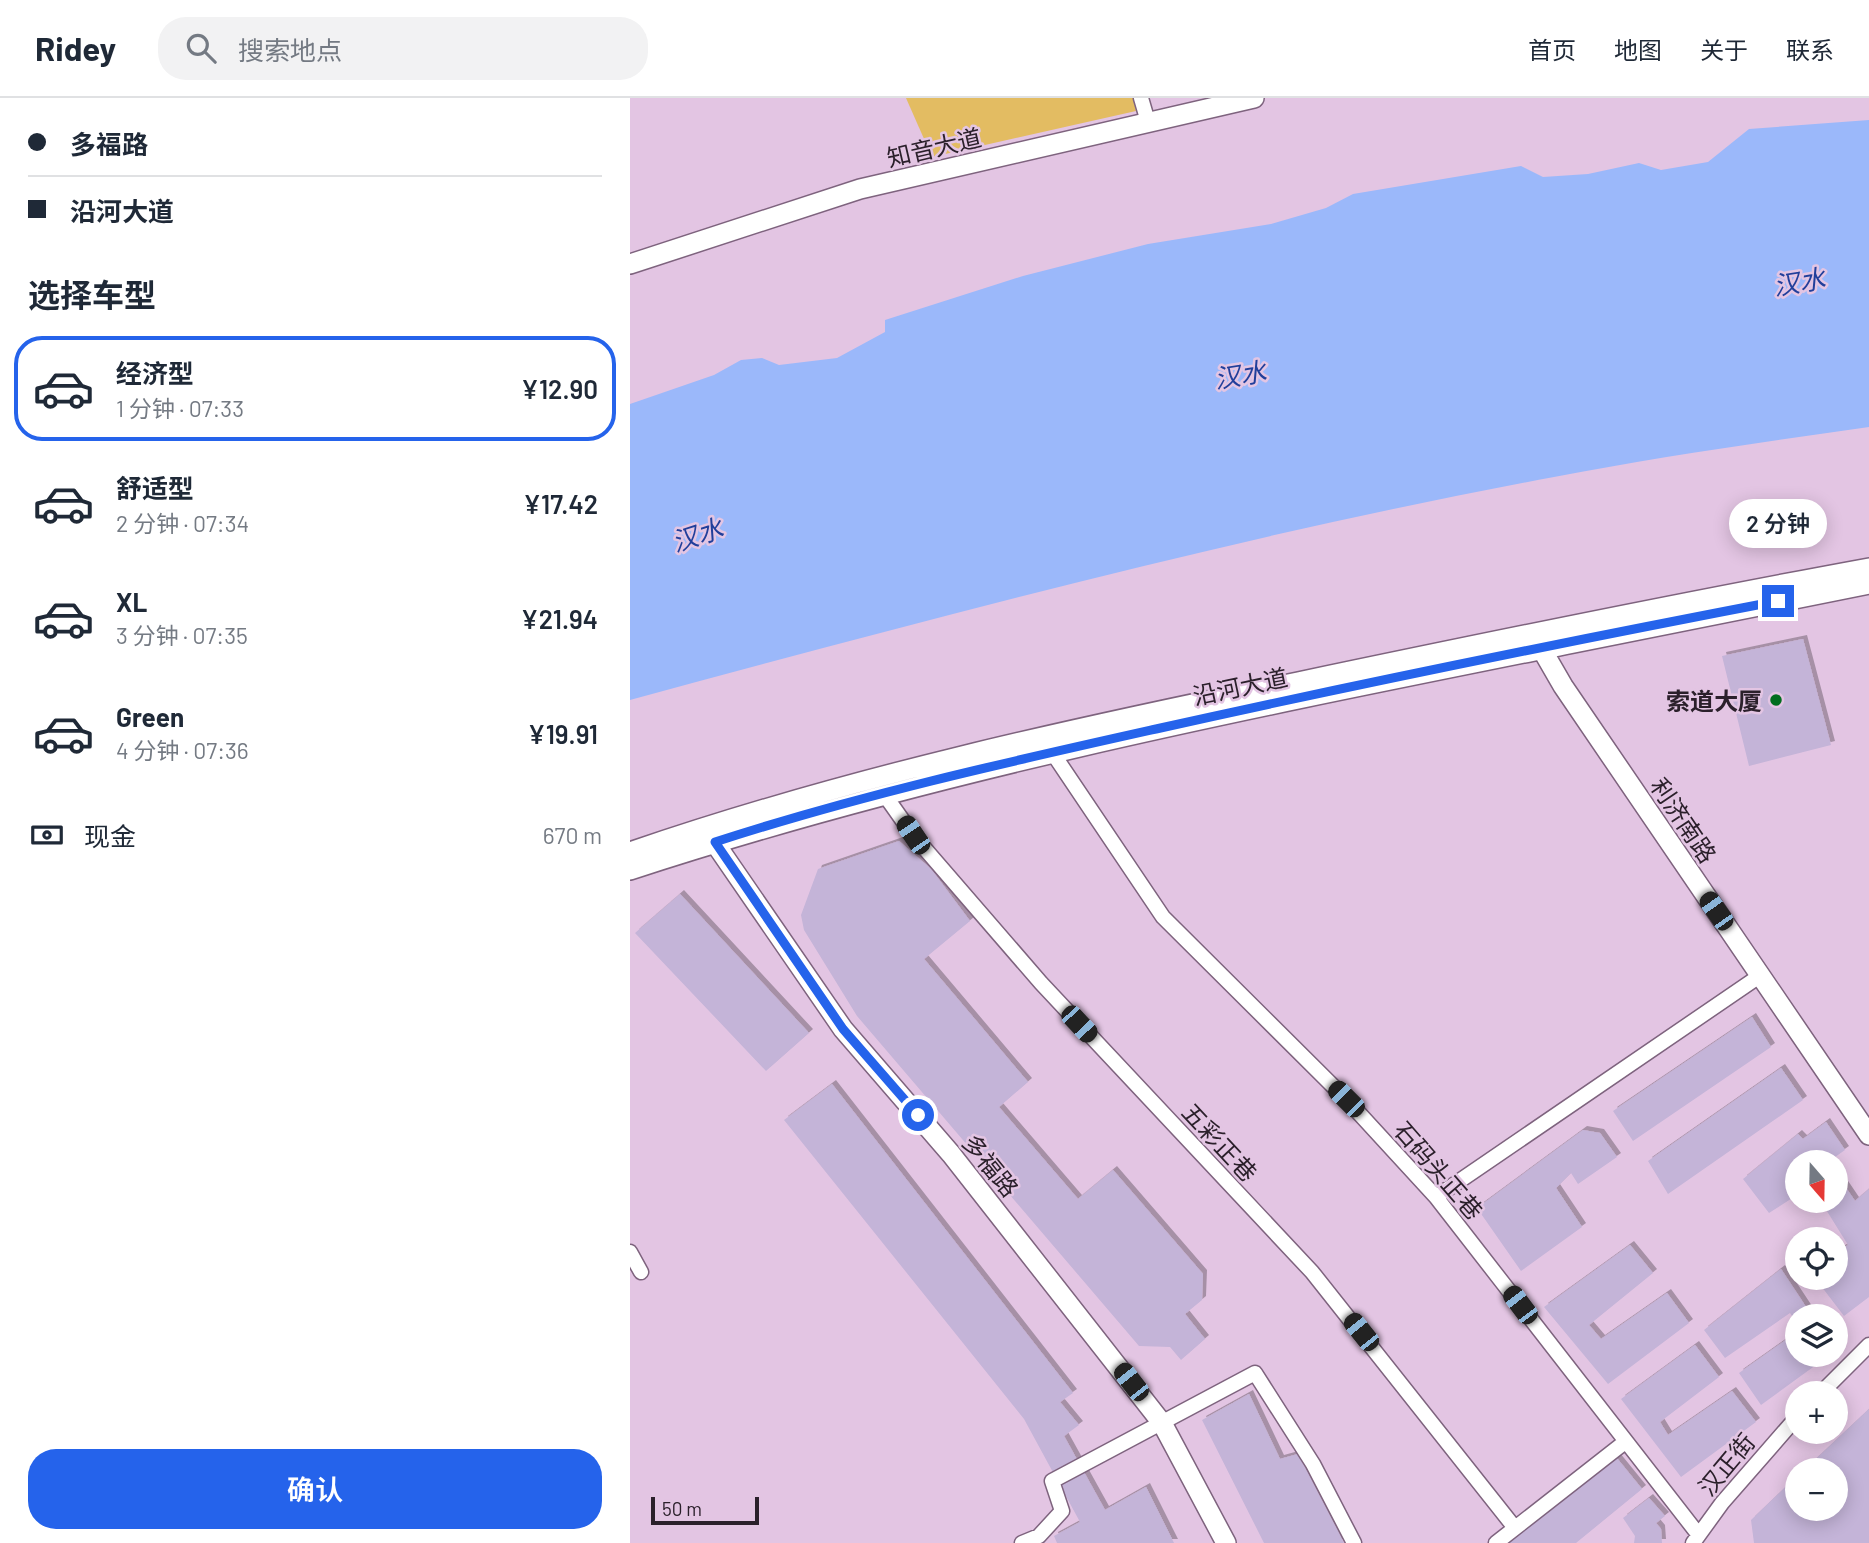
<!DOCTYPE html>
<html lang="zh">
<head>
<meta charset="utf-8">
<style>
  body { margin:0; font-family:Barlow,"Noto Sans SC",sans-serif; background:#f2f2f3; color:#1f2937; height:100vh; display:flex; flex-direction:column; font-size:26px; white-space:nowrap }
  * { box-sizing:border-box; margin:0 }
  p { font-size:23px; color:#747a83 }
  .icon { flex:none; width:38px; height:38px; fill:none; stroke:currentColor; stroke-width:2; stroke-linecap:round; stroke-linejoin:round }
  .map { position:relative; flex:1; overflow:hidden }
  .side { display:flex; flex-direction:column; background:#fff; width:630px }
  .side>* { flex:none }
  .banner { display:grid; align-content:center; height:154px; padding:0 28px; background:#fff }
  .needle { width:46px; rotate:160deg }
  .controls { position:absolute; left:1155px; top:1052px; display:grid; gap:14px }
  .controls a { display:grid; place-items:center; width:63px; height:63px; border-radius:50%; background:#fff; box-shadow:0 4px 18px #0003; font-size:35px }
  .scale { position:absolute; left:21px; bottom:18px; width:108px; box-sizing:border-box; padding-left:7px; border:4px solid #2b202b; border-top:0; font-size:19px; line-height:24px; white-space:nowrap; color:#2b202b; -webkit-text-stroke:5px #e3c5e3; paint-order:stroke }
  .end { position:absolute; width:32px; height:32px; margin:-16px; border:9px solid #2563eb; background:#fff; box-shadow:0 0 0 4px #fff }
  .from { border-radius:50% }
  .bubble { position:absolute; height:49px; border-radius:24px; background:#fff; box-shadow:0 4px 18px #0003; font-size:23px; font-weight:600; line-height:49px; text-align:center }
  .car { position:absolute; width:21px; height:42px; margin:-21px -10px; border-radius:9px; box-shadow:0 0 5px 2px #0007; background:linear-gradient(#222 24%,#8ab4d8 0 40%,#222 0 76%,#8ab4d8 0 86%,#222 0) }
  .banner b { display:flex; align-items:center; gap:24px; height:66px; font-size:26px }
  .banner b+b { border-top:2px solid #e0e1e3 }
  .banner i { width:18px; height:18px; background:#1f2937 }
  ul { padding:0; list-style:none }
  li { display:flex; align-items:center; gap:21px; height:105px; margin:0 14px 10px; padding:0 14px; border:4px solid transparent; border-radius:28px }
  li div { flex:1 }
  li b { display:block; font-size:26px }
  li em { font-style:normal; font-weight:600 }
  li.on { border-color:#2563eb }
  li>.icon { width:63px; height:63px; stroke-width:1.5 }
  h2 { padding:0 28px; font-size:32px; line-height:84px }
  .pay { display:flex; align-items:center; gap:18px; height:77px; padding:0 28px; font-size:26px }
  .pay p { margin-inline-start:auto }
  .button { display:flex; gap:14px; margin-top:auto; padding:14px 28px }
  .button a { flex:1; height:80px; border-radius:28px; background:#2563eb; color:#fff; font-size:28px; font-weight:600; line-height:80px; text-align:center }
  header { display:flex; align-items:center; gap:42px; box-sizing:border-box; height:98px; padding:0 35px; background:#fff; border-bottom:2px solid #e0e1e3 }
  header strong { font-size:33px }
  nav { display:flex; gap:38px; margin-inline-start:auto; font-size:24px }
  .search { width:490px; height:63px; background:#f2f2f3; display:flex; align-items:center; gap:18px; box-sizing:border-box; padding:0 24px; border-radius:28px; color:#747a83; font-size:26px }
  main { display:flex; flex:1; min-height:0 }
  .map>svg:first-child { display:block }
  .green { fill:#e3bc62 }
  .water { fill:#9bb8fa }
  .building { fill:#c4b4d8; filter:url(#shadow) }
  .lines { fill:none; stroke-linecap:round; stroke-linejoin:round }
  .street-casing { stroke:#7e637e; stroke-width:17 }
  .secondary-casing { stroke:#7e637e; stroke-width:22 }
  .street { stroke:#fff; stroke-width:14 }
  .secondary { stroke:#fff; stroke-width:19 }
  .route { stroke:#2563eb; stroke-width:9 }
  .poi-dot { fill:#006d1e; stroke:#e3c5e3; stroke-width:2.5 }
  .labels { text-anchor:middle; dominant-baseline:central; stroke-width:5; stroke-linejoin:round; paint-order:stroke }
  .street-label { font-size:24px; fill:#2b202b; stroke:#e3c5e3 }
  .poi-label { font-size:24px; font-weight:bold; fill:#2b202b; stroke:#e3c5e3; text-anchor:end }
  .water-label { font-size:26px; font-style:italic; fill:#213f9b; stroke:#e3c5e3 }
</style>
</head>
<body>
<header>
<strong>Ridey</strong>
<div class="search"><svg class="icon" aria-label="search" viewBox="0 0 24 24"><circle cx="10" cy="10" r="6"/><path d="M15 15l6 6"/></svg>搜索地点</div>
<nav><a>首页</a><a>地图</a><a>关于</a><a>联系</a></nav>
</header>
<main>
<section class="side">
<div class="banner">
<b><i class="from"></i>多福路</b>
<b><i></i>沿河大道</b>
</div>
<h2>选择车型</h2>
<ul>
<li class="on"><svg class="icon" aria-label="car" viewBox="0 0 24 24"><path d="M5 17H2v-5l4-1 3-4h7l3 4 3 1v5h-3M9 17h6M6 11h13"/><circle cx="7" cy="17" r="2"/><circle cx="17" cy="17" r="2"/></svg><div><b>经济型</b><p>1 分钟 · 07:33</p></div><em>¥12.90</em></li>
<li><svg class="icon" aria-label="car" viewBox="0 0 24 24"><path d="M5 17H2v-5l4-1 3-4h7l3 4 3 1v5h-3M9 17h6M6 11h13"/><circle cx="7" cy="17" r="2"/><circle cx="17" cy="17" r="2"/></svg><div><b>舒适型</b><p>2 分钟 · 07:34</p></div><em>¥17.42</em></li>
<li><svg class="icon" aria-label="car" viewBox="0 0 24 24"><path d="M5 17H2v-5l4-1 3-4h7l3 4 3 1v5h-3M9 17h6M6 11h13"/><circle cx="7" cy="17" r="2"/><circle cx="17" cy="17" r="2"/></svg><div><b>XL</b><p>3 分钟 · 07:35</p></div><em>¥21.94</em></li>
<li><svg class="icon" aria-label="car" viewBox="0 0 24 24"><path d="M5 17H2v-5l4-1 3-4h7l3 4 3 1v5h-3M9 17h6M6 11h13"/><circle cx="7" cy="17" r="2"/><circle cx="17" cy="17" r="2"/></svg><div><b>Green</b><p>4 分钟 · 07:36</p></div><em>¥19.91</em></li>
</ul>
<div class="pay"><svg class="icon" aria-label="cash" viewBox="0 0 24 24"><path d="M3 7h18v10H3z"/><circle cx="12" cy="12" r="2"/></svg>现金<p>670 m</p></div>
<div class="button"><a>确认</a></div>
</section>
<div class="map">
<svg width="1239" height="1445" viewBox="0 0 1239 1445">
  <defs>
    <filter id="shadow"><feDropShadow dx="4" dy="-4" stdDeviation="0" flood-color="#0004"/></filter>
  </defs>
  <rect width="100%" height="100%" fill="#e3c5e3"/>
  <path class="green" d="M 276,0 L 503,0 L 506,13 L 302,59 Z"/>
  <path class="water" d="M 1239,22 L 1239,329 C 1134,344 1028,359 924,379 C 612,437 306,519 0,602 L 0,306 L 84,277 L 111,262 L 132,260 L 149,267 L 207,260 L 255,234 L 255,222 L 393,178 L 518,146 L 641,126 L 696,110 L 723,96 L 891,68 L 913,79 L 958,76 L 1009,65 L 1031,72 L 1078,64 L 1119,31 Z"/>
  <path class="building" d="M 1173,541 L 1201,647 L 1119,668 L 1092,558 Z
    M 269,743 L 301,771 L 340,823 L 294,861 L 398,984 L 369,1009 L 448,1101 L 483,1072 L 573,1176 L 572,1202 L 555,1216 L 575,1241 L 551,1262 L 540,1249 L 509,1248 L 227,918 L 174,832 L 171,817 L 188,771 Z
    M 50,796 L 179,935 L 136,973 L 5,835 Z
    M 1122,919 L 1141,949 L 1003,1043 L 983,1013 Z
    M 1151,970 L 1173,1002 L 1038,1096 L 1018,1063 Z
    M 202,986 L 443,1295 L 430,1304 L 449,1327 L 434,1338 L 475,1412 L 516,1389 L 544,1445 L 427,1445 L 424,1438 L 450,1424 L 394,1321 L 154,1022 Z
    M 1196,1024 L 1215,1052 L 1198,1064 L 1167,1064 L 1167,1097 L 1139,1115 L 1113,1081 L 1168,1036 L 1173,1041 Z
    M 953,1032 L 970,1035 L 987,1059 L 948,1086 L 941,1075 L 926,1090 L 952,1129 L 891,1173 L 847,1110 Z
    M 1206,1075 L 1225,1103 L 1239,1091 L 1239,1199 L 1214,1218 L 1185,1180 L 1206,1180 L 1206,1154 L 1218,1147 L 1190,1102 L 1206,1102 Z
    M 1000,1147 L 1023,1175 L 959,1227 L 971,1241 L 1037,1195 L 1059,1225 L 978,1286 L 914,1209 Z
    M 1151,1171 L 1182,1218 L 1167,1218 L 1167,1225 L 1160,1215 L 1095,1260 L 1074,1232 Z
    M 1167,1234 L 1167,1256 L 1201,1256 L 1131,1307 L 1109,1275 Z
    M 1065,1247 L 1089,1279 L 1030,1324 L 1038,1337 L 1102,1293 L 1126,1324 L 1051,1379 L 991,1301 Z
    M 619,1296 L 650,1361 L 668,1356 L 714,1445 L 634,1445 L 572,1322 Z
    M 1239,1311 L 1239,1445 L 1124,1445 L 1121,1422 L 1167,1378 L 1167,1410 L 1206,1410 L 1206,1372 L 1174,1372 Z
    M 986,1359 L 1012,1391 L 946,1445 L 879,1445 Z
    M 1019,1400 L 1035,1418 L 1026,1425 L 1031,1431 L 1032,1445 L 1004,1445 L 1005,1438 L 993,1420 Z"/>
  <g class="lines">
    <defs>
      <path id="street" d="M 511,0 L 518,24
        M 422,654 L 533,819 L 716,1001 L 806,1099 L 1068,1436
        M 254,696 L 283,737 L 411,885 L 682,1174 L 885,1430
        M 806,1099 L 1131,877
        M 0,1154 L 11,1174
        M 1191,1295 L 1239,1247
        M 392,1445 L 409,1438 L 432,1413 L 422,1383 L 625,1275 L 683,1366 L 724,1445
        M 866,1445 L 995,1344
        M 1063,1445 L 1092,1405 L 1167,1319"/>
      <path id="secondary" d="M 0,166 L 230,91 L 624,0
        M 907,543 L 933,588 L 1239,1037
        M 78,735 L 213,931 L 321,1056 L 532,1325 L 596,1445
        M 0,754 C 218,679 443,630 668,584 C 858,544 1048,505 1239,470
        M 0,772 C 309,671 626,609 944,545 C 1043,526 1141,505 1239,486"/>
    </defs>
    <use href="#street" class="street-casing"/>
    <use href="#secondary" class="secondary-casing"/>
    <use href="#street" class="street"/>
    <use href="#secondary" class="secondary"/>
  </g>
  <g class="lines">
    <path class="route" d="M 288,1017 L 213,931 L 85,744 C 229,697 378,664 526,631 C 732,585 940,543 1148,503"/>
  </g>
  <circle class="poi-dot" cx="1146" cy="602" r="7"/>
  <g class="labels">
    <g class="street-label">
      <text transform="translate(304 49) rotate(-13)">知音大道</text>
      <text transform="translate(610 588) rotate(-12)">沿河大道</text>
      <text transform="translate(1054 722) rotate(56)">利济南路</text>
      <text transform="translate(590 1044) rotate(47)">五彩正巷</text>
      <text transform="translate(361 1067) rotate(51)">多福路</text>
      <text transform="translate(809 1072) rotate(49)">石码头正巷</text>
      <text transform="translate(1096 1366) rotate(-50)">汉正街</text>
    </g>
    <g class="poi-label">
      <text x="1132" y="602">索道大厦</text>
    </g>
    <g class="water-label">
      <text transform="translate(1169 183) rotate(-9)">汉水</text>
      <text transform="translate(610 276) rotate(-9)">汉水</text>
      <text transform="translate(67 436) rotate(-18)">汉水</text>
    </g>
  </g>
</svg>
<div class="controls">
<a><svg class="needle" viewBox="-14 -14 28 28"><path d="M0-13l5 13h-10z" fill="#e53935"/><path d="M0 13l5-13h-10z" fill="#747a83"/></svg></a>
<a><svg class="icon" aria-label="locate" viewBox="0 0 24 24"><circle cx="12" cy="12" r="6"/><path d="M12 2v4M12 18v4M2 12h4M18 12h4"/></svg></a>
<a><svg class="icon" aria-label="layers" viewBox="0 0 24 24"><path d="M12 4l9 5-9 5-9-5zM3 14l9 5 9-5"/></svg></a>
<a>+</a>
<a>−</a>
</div>
<div class="scale">50 m</div>
<i class="end from" style="left:288px;top:1017px"></i>
<i class="end" style="left:1148px;top:503px"></i>
<div class="bubble" style="left:1099px;top:401px;width:98px">2 分钟</div>
<i class="car" style="left:283px;top:737px;rotate:326deg"></i>
<i class="car" style="left:1086px;top:813px;rotate:325deg"></i>
<i class="car" style="left:449px;top:926px;rotate:137deg"></i>
<i class="car" style="left:716px;top:1001px;rotate:315deg"></i>
<i class="car" style="left:890px;top:1207px;rotate:323deg"></i>
<i class="car" style="left:731px;top:1234px;rotate:321deg"></i>
<i class="car" style="left:501px;top:1284px;rotate:322deg"></i>
</div>
</main>
</body>
</html>
